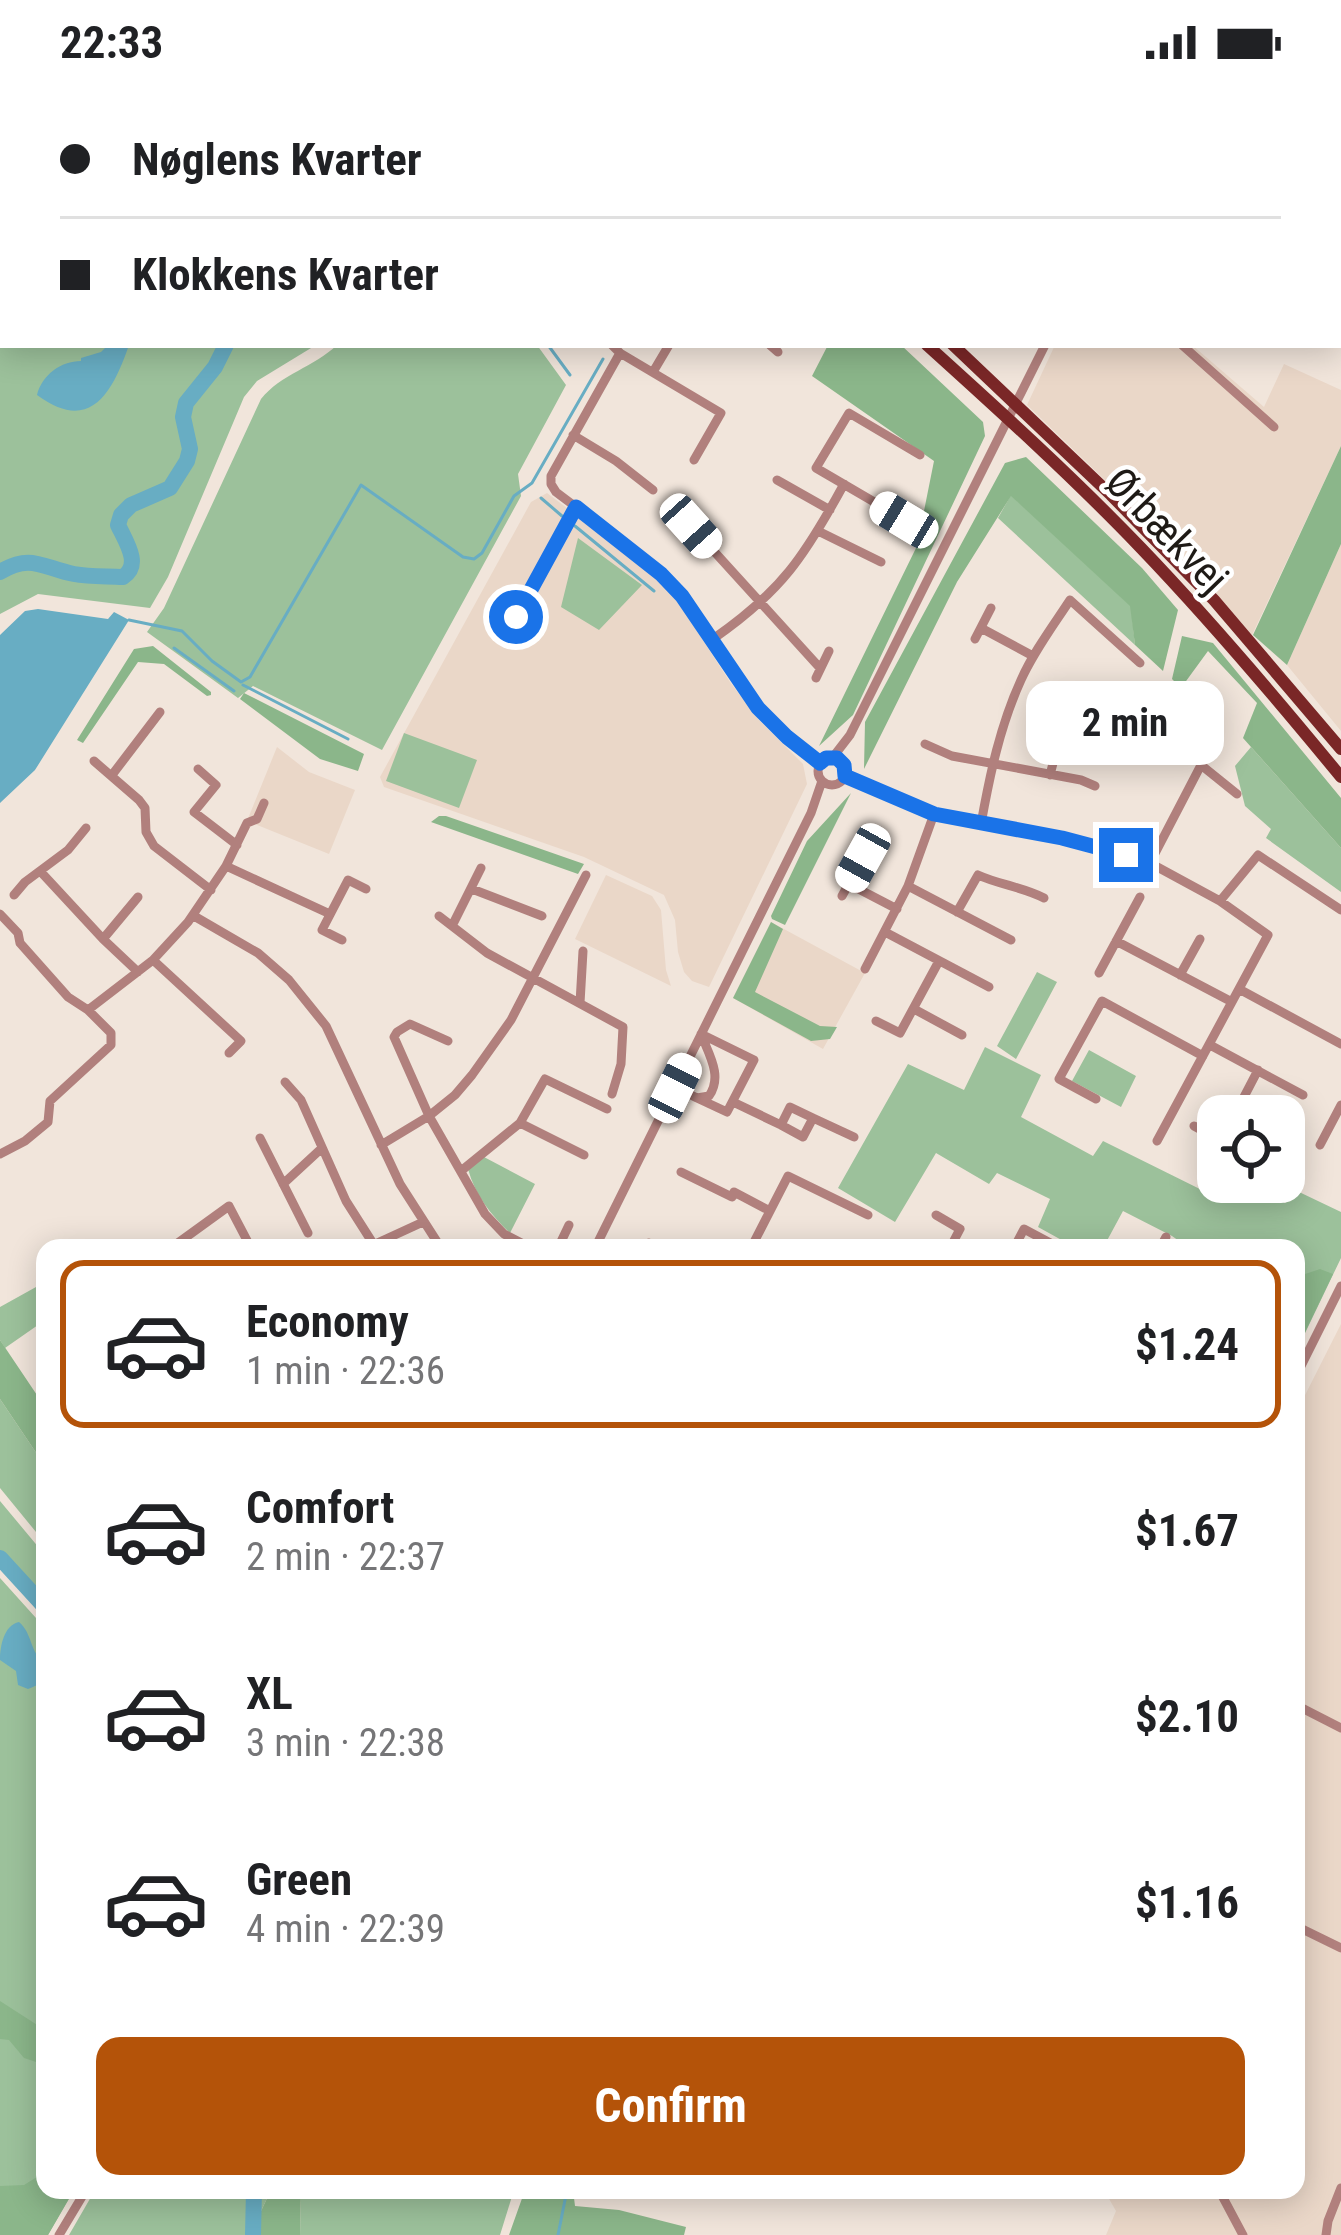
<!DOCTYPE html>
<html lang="en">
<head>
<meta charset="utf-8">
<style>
  body { margin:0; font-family:"Roboto Condensed",sans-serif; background:#f6f6f6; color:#202124; height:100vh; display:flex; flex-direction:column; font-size:45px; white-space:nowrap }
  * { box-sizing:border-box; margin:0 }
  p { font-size:39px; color:#757577 }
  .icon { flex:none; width:66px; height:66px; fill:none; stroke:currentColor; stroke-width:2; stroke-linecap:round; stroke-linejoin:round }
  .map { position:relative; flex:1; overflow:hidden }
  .sheet { position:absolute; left:36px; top:1155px; width:1269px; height:960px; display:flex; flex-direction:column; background:#fff; border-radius:24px; box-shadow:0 6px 30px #0003 }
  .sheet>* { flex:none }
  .top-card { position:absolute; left:0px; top:0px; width:1341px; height:264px; box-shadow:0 6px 30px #0003; display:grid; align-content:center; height:264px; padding:0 60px; background:#fff }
  .controls { position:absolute; left:1197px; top:1011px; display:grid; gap:24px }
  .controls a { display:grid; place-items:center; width:108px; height:108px; border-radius:24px; background:#fff; box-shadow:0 6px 30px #0003; font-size:60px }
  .end { position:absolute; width:54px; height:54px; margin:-27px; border:15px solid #1a73e8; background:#fff; box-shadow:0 0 0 6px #fff }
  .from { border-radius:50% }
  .bubble { position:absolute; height:84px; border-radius:24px; background:#fff; box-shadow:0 6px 30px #0003; font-size:39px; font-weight:700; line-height:84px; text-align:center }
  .car { position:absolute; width:36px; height:72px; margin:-36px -18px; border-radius:15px; box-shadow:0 0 9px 3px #0007; background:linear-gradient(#fff 24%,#345 0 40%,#fff 0 76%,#345 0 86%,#fff 0) }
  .top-card b { display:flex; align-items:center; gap:42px; height:114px; font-size:45px }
  .top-card b+b { border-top:3px solid #e0e0e0 }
  .top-card i { width:30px; height:30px; background:#202124 }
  ul { padding:21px 0 0; list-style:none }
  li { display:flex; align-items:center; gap:36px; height:168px; margin:0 24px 18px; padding:0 36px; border:6px solid transparent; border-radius:24px }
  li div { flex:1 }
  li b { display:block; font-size:45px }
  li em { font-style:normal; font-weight:700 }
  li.selected { border-color:#b45309 }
  li>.icon { width:108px; height:108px; stroke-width:1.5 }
  .button { display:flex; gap:24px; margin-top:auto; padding:24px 60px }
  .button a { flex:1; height:138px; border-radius:24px; background:#b45309; color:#fff; font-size:48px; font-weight:700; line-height:138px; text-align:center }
  .status { display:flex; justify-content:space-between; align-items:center; height:84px; padding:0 60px; background:#fff; direction:ltr }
  .status svg { height:33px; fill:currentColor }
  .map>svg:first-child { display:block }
  .built { fill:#ead7c8 }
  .green { fill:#9cc19b }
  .forest { fill:#8bb68a }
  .water { fill:#68adc3 }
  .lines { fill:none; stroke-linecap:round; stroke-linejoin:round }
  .stream { stroke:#68adc3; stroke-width:3 }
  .river { stroke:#68adc3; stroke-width:16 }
  .minor { stroke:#b1807d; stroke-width:9 }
  .major { stroke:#7a2727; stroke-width:12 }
  .route { stroke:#1a73e8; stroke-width:15 }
  .labels { text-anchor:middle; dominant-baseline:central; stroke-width:9; stroke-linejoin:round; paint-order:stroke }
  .street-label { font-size:42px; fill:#1e1a16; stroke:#fff }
</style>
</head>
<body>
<div class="status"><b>22:33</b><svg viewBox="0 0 49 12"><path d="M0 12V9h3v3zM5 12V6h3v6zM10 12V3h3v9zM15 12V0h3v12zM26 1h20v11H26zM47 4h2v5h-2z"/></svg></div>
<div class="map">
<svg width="1341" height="2151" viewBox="0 0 1341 2151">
  <rect width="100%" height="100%" fill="#f1e5db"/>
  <path class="built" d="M 1055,261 L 1192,261 L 1264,323 L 1284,280 L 1341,306 L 1341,362 L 1252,551 L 1182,470 L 1027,321 Z
    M 547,409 L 644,482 L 678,518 L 730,598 L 758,635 L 803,680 L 807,700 L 709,903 L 692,897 L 684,888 L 678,868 L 675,836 L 664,811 L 584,773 L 384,703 L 380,693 L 531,418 Z
    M 1341,460 L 1341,647 L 1287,581 Z
    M 277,663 L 309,688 L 355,706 L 329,770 L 247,737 Z
    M 606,791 L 652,812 L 661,826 L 666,886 L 671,902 L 575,855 Z
    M 771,838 L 865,889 L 823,965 L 733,914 Z
    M 1341,1240 L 1341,2151 L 1106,2151 L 1116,2127 L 1104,2106 L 1296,2106 L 1296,1329 Z"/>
  <path class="green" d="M 0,0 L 433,0 L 433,3 L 3,3 L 3,261 L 316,261 L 257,297 L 244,313 L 168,493 L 150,524 L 38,510 L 0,530 Z
    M 337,261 L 537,261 L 566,301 L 518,390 L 521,412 L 382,666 L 253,602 L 238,614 L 147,548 L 164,524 L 261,315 C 281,290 314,283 337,261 Z
    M 1011,411 L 1131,522 L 1135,561 L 998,434 Z
    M 578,454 L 642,501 L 599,546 L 561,523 Z
    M 404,649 L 477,676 L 459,724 L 386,697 Z
    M 1251,663 L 1341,764 L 1341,808 L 1266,754 L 1271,745 L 1245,722 L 1235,682 Z
    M 1037,888 L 1057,898 L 1016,975 L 997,962 Z
    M 985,963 L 1041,991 L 1021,1033 L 1093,1072 L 1103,1057 L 1214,1112 L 1225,1098 L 1243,1098 L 1285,1119 L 1297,1107 L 1341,1128 L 1341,1174 L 1296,1268 L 1296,1164 L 1189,1164 L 1172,1152 L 1123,1127 L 1103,1164 L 1076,1164 L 1038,1143 L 1050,1115 L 997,1089 L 989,1100 L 936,1069 L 895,1138 L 838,1104 L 908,980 L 964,1006 Z
    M 1089,966 L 1136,992 L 1121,1023 L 1072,997 Z
    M 484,1073 L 535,1100 L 510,1149 C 491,1131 475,1111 468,1085 Z
    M 45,1198 L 45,1244 L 38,1241 L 5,1264 L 0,1256 L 0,1223 Z
    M 0,1315 L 45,1382 L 45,1459 L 0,1404 Z
    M 0,1417 L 45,1471 L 45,1512 L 0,1469 Z
    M 0,1494 L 45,1544 L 45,2106 L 74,2106 L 48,2151 L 0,2151 Z
    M 95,2106 L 271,2106 L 261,2127 L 260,2151 L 69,2151 Z
    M 301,2106 L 514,2106 L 500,2151 L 300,2151 Z"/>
  <path class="forest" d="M 828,261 L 901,261 L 983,338 L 985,352 L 853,631 L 819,662 L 917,462 L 934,377 L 812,292 Z
    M 1341,362 L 1341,460 L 1287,581 L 1253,551 Z
    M 1026,373 L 1142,484 L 1178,526 L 1163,587 L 1135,561 L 1130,522 L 1011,412 L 957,498 L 864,685 L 865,638 L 1005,379 Z
    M 1182,552 L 1213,559 L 1341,714 L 1341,764 L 1243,654 L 1257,619 L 1208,567 L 1181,604 L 1172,595 Z
    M 153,562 L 211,608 L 211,611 L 207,612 L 164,580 L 138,578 L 83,659 L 77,656 L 134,565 Z
    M 244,609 L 364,670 L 358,687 L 320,675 L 240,615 Z
    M 851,709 L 785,841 L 772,835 L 771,832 L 807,757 Z
    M 439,732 L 446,732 L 584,780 L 578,790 L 431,738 Z
    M 771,838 L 783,845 L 755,908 L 820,942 L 837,943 L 830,955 L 811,957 L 733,914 Z
    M 1320,1185 L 1333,1190 L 1296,1267 L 1296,1193 Z
    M 0,1256 L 45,1323 L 45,1382 L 0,1315 Z
    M 0,1917 L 45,1946 L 45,1981 L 24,1974 L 9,1956 L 0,1955 Z
    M 45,2088 L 45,2106 L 74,2106 L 48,2151 L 0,2151 L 0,2102 L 24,2101 Z
    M 271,2106 L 301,2106 L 300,2151 L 260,2151 L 261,2127 Z
    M 525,2106 L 573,2106 L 575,2122 L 619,2126 L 686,2143 L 684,2151 L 509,2151 Z"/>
  <path class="water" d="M 108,261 L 129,261 C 113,307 91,351 37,311 C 42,291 61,277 81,277 L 81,274 L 101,268 Z
    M 38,525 L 108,535 L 114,528 L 129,536 L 35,686 L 0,719 L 0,551 L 25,527 Z
    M 19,1538 C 33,1550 29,1567 45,1580 C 45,1595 43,1600 28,1605 L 18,1601 L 16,1587 L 0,1576 C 0,1562 4,1541 19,1538 Z"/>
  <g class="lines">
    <path class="stream" d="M 548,261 L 570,291
      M 541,414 L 562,432
      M 575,442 L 654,507
      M 129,536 L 182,547 L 212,577 L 241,598 L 250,593 L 361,401 L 463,473 L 474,475 L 482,469 L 514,412 L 532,399 L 603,275
      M 174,564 L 234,607
      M 243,601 L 348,655
      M 558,2151 L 567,2106"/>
    <path class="river" d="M 382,0 L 383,3
      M 0,488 C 31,469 43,484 74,490 C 90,493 107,492 123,493 C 142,481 126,458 118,441 L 121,431 L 131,421 L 170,404 L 187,377 L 190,365 L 183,333 L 186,319 L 215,283 L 226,261
      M 0,1474 L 45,1523
      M 253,2151 L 254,2106"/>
    <path class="minor" d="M 1072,0 L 1078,3
      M 1174,3 L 1176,0
      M 1247,3 L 1249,0
      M 612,261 L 620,269 L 551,392 L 551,400 L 556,408 C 600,442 650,472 684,516 C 732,576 753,634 821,679
      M 770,261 L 778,268
      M 1182,261 L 1274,343
      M 620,269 L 721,329 L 694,376
      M 653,288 L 669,261
      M 573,351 L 616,377 L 653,406
      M 777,396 L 830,426
      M 905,436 L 816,384 L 849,329 L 920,371
      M 691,442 L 820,584
      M 818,447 L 881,478
      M 516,533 L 576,423
      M 981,544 L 1033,572
      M 713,555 C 781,508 805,472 844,400
      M 975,555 L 991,524
      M 816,594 L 829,567
      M 925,660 L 952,672 L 1081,696 L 1095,702
      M 833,673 L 850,651 L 1045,261
      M818 687a14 14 0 1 1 28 0a14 14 0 1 1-28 0Z
      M 94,677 L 139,716 L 145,724 L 146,748 L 154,762 L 211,806
      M 198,685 L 216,701 L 194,728 L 237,761
      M 112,691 L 160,628
      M 1050,691 L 1064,636 L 1078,611 L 1120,632
      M 845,692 L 934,730 L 1062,754 L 1150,779 L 1220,817 L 1268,851 L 1157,1057
      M 981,740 C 990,690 1000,642 1021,596 C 1034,567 1053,542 1070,516 L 1140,579
      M 1150,779 L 1201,681 L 1237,710
      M 226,782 L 330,830
      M 40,787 L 103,855 L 138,888
      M 849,800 L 897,825
      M 908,802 L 1011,856
      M 472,805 L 542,832
      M 14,811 L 25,798 L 68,766 L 86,744
      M 842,812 L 863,774
      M 1220,817 L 1258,771 L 1341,826
      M 957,828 L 978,791 C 1000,801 1023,803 1044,814
      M 0,830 L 18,849 L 20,859 L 68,913 L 88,926 L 111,949 L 111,961 L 50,1017 L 48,1038 L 25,1057 L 0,1070
      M 194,832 L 258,869 L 289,896 L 326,942 L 400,1100 L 441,1164
      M 439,832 L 487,869 L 623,943 L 621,980 L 612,1010
      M 452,842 L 481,784
      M 885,848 L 989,903
      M 103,855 L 138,813
      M 342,856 L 322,846 L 348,796 L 366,805
      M 1116,857 L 1232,918
      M 153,876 L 241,957 L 229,969
      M 865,885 L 908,802 L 934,730
      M 1099,889 L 1140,813
      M 1180,891 L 1200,855
      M 1239,905 L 1341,960
      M 580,919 L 583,867
      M 914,925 L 962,951
      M 88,926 L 153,876 L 188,838 L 226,782 L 247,739 L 257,735 L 264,719
      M 876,937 L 900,949 L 939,877
      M 448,957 L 410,940 L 397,948 L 394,953 L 429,1032 L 485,1130 L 504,1150 L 531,1164
      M 1210,961 L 1303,1011
      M 285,998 L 301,1016 L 346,1117 L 374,1161
      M 675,1003 L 697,1014 L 709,1012 C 723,992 709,971 701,950
      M 697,1014 L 727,1028 L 754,976 L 701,950
      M 1096,1015 L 1059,995 L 1102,917 L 1203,972
      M 733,1018 L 781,1041
      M 1234,1032 L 1258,986
      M 813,1034 L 790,1023 L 781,1041 L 803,1053 L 813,1034 L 854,1053
      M 520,1039 L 584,1071
      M 1194,1042 L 1218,1055
      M 260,1054 L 308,1149
      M 381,1061 L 429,1032 L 455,1011 L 472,991 L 511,936 L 586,791
      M 1320,1061 L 1341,1021
      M 461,1087 L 520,1039 L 545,995 L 607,1025
      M 681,1088 L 732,1113 L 734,1108 L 770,1127
      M 283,1100 L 322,1064
      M 936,1131 L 960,1145 L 950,1164
      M 649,1159 L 660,1164
      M 373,1161 L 423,1138
      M 171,1164 L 229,1122 L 251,1164
      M 558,1164 L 569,1141
      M 595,1164 L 811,729 L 822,697
      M 751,1164 L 788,1092 L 868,1131
      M 1014,1164 L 1024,1145 L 1054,1161
      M 1160,1164 L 1166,1153
      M 1296,1292 L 1341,1202
      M 1296,1621 L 1341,1644
      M 1296,1842 L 1341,1864
      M 1219,2106 L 1243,2151
      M 59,2151 L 86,2106
      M 1326,2151 L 1328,2137 L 1341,2104"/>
    <path class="major" d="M 641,0 L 644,3
      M 669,0 L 672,3
      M 927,261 C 1000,327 1073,393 1141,464 C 1211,537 1277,615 1341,693
      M 953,261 L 1111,411 L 1214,516 L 1341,665"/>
  </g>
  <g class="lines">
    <path class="route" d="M 516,533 L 576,423 L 661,490 L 682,512 L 758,624 L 787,653 L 820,679 L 826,674 L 837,674 L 844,681 L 845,692 L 934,730 L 1062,754 L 1126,771"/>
  </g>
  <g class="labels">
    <g class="street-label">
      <text transform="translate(1167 446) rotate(46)">Ørbækvej</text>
    </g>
  </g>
</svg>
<div class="controls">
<a><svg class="icon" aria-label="locate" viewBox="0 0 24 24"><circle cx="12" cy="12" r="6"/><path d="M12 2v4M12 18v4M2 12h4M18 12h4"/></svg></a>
</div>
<i class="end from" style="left:516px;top:533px"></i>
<i class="end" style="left:1126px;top:771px"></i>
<div class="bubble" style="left:1026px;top:597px;width:198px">2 min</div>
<i class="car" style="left:904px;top:436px;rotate:301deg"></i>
<i class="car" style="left:691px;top:442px;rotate:138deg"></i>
<i class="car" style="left:863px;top:774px;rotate:209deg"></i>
<i class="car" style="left:675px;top:1004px;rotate:26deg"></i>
<div class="top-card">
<b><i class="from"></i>Nøglens Kvarter</b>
<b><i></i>Klokkens Kvarter</b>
</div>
<section class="sheet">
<ul>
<li class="selected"><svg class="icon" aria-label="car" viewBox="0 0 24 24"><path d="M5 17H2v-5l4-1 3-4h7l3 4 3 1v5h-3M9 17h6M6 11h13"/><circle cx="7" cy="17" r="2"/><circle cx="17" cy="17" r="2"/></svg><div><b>Economy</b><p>1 min · 22:36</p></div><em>$1.24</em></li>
<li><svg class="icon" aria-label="car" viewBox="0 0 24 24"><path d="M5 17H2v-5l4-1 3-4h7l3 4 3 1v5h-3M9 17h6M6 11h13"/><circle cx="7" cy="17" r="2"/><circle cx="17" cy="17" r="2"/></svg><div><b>Comfort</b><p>2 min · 22:37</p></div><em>$1.67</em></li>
<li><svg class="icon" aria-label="car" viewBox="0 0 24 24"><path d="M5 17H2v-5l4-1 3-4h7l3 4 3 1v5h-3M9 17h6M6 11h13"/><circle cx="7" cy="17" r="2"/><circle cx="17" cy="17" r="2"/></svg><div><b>XL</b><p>3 min · 22:38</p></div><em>$2.10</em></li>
<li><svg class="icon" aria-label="car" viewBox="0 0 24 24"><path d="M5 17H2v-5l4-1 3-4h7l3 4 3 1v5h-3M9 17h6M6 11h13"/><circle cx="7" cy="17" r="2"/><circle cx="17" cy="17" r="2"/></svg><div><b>Green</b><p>4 min · 22:39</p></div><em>$1.16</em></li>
</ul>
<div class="button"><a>Confirm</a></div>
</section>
</div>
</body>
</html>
